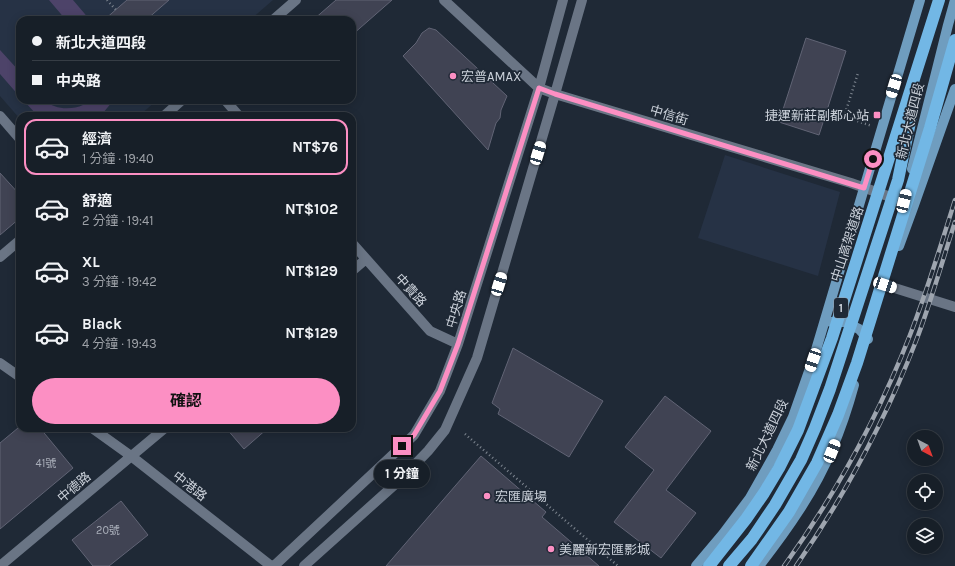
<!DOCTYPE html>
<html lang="zh-TW">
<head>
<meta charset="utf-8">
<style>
  body { margin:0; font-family:Karla,"Noto Sans TC",sans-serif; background:#202730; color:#f1f3f6; height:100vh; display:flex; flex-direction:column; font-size:15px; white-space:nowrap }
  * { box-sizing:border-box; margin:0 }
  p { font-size:13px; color:#9ea2a8 }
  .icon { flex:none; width:22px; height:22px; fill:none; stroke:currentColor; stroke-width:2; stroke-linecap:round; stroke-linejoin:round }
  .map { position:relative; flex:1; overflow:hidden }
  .panel { position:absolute; left:16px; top:112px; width:340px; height:320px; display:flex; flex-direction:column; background:#171f28; border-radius:12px; box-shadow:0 2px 10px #0003,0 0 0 1px #363d45 }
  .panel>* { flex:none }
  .banner { position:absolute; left:16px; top:16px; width:340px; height:88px; border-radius:12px; box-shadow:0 2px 10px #0003,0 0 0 1px #363d45; display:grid; align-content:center; height:88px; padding:0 16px; background:#171f28 }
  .needle { width:26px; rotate:139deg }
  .controls { position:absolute; left:907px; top:430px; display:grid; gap:8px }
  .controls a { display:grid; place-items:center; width:36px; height:36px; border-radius:50%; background:#171f28; box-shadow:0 2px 10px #0003,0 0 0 1px #363d45; font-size:20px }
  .end { position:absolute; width:18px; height:18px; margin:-9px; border:5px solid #fc8fc3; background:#111; box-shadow:0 0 0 2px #111 }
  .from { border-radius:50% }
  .bubble { position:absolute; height:28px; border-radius:14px; background:#171f28; box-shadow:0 2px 10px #0003,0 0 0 1px #363d45; font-size:13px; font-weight:700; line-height:28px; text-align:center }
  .car { position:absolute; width:12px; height:24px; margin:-12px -6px; border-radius:5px; box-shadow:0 0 3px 1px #0007; background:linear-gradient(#fff 24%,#345 0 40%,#fff 0 76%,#345 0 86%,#fff 0) }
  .banner b { display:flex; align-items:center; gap:14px; height:38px; font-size:15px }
  .banner b+b { border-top:1px solid #363d45 }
  .banner i { width:10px; height:10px; background:#f1f3f6 }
  ul { padding:7px 0 0; list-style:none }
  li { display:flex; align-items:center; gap:12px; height:56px; margin:0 8px 6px; padding:0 8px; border:2px solid transparent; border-radius:12px }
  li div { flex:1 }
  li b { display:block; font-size:15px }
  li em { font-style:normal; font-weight:700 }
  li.on { border-color:#fc8fc3 }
  li>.icon { width:36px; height:36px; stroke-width:1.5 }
  .primary-button { display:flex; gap:8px; margin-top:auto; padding:8px 16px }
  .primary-button a { flex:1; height:46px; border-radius:24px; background:#fc8fc3; color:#111; font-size:16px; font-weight:700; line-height:46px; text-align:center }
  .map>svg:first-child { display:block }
  .built { fill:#263245 }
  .green { fill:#4d4369 }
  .building { fill:#404353; stroke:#616475 }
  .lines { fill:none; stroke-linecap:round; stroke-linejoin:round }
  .path { stroke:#7e8690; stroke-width:2.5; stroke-dasharray:1 3; stroke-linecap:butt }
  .minor { stroke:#6a7585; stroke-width:10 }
  .major { stroke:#6f9dbf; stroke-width:10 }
  .highway { stroke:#72b7e5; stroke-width:12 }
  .rail-casing { stroke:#9ea5af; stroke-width:4.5 }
  .rail { stroke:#1f2936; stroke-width:3; stroke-dasharray:9; stroke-linecap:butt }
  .route { stroke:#fc8fc3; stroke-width:5 }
  .poi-dot { fill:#fc8fc3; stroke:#1f2936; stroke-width:1.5 }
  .labels { text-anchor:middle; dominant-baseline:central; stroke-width:3.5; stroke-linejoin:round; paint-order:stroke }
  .number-label { font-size:11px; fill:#a9aeb9 }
  .shield { fill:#1f2936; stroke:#989faa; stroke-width:1 }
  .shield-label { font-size:12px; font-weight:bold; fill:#ccd2db }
  .poi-label { font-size:13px; fill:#ccd2db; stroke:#1f2936; text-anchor:start }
  .street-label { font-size:13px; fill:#ccd2db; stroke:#1f2936 }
</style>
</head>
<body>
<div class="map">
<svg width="955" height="566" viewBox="0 0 955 566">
  <rect width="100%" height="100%" fill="#1f2936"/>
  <path class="built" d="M 0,0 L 273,0 L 250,20 L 20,20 L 20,100 L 157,100 L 139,116 L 20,116 L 20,119 L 0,96 Z
    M 725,155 L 840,192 L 818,276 L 698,238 Z"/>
  <path class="green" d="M 49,0 L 73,0 L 90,20 L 66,20 Z
    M 0,50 L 20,72 L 20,97 L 0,74 Z
    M 23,100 L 45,100 C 54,110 72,110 83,105 C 86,104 89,101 91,100 C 95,99 108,100 113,100 L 112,102 L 103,113 L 98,116 L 38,116 Z"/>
  <path class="building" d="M 127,0 L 169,0 L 146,20 L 104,20 Z
    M 336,0 L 392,0 L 352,35 L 352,20 L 313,20 Z
    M 429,28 L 436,30 L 507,96 L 501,110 L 500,118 L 496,123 L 488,150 L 403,56 L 416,43 L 422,33 Z
    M 806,38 L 846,51 L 819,135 L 779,122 Z
    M 0,173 L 20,195 L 20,218 L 0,235 Z
    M 513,348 L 603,401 L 569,457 L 498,414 L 500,409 L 492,403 Z
    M 665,396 L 711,431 L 666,490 L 696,513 L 661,558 L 614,522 L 654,470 L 625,447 Z
    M 18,428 L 40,428 L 73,468 L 0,529 L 0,443 Z
    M 226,428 L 268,428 L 244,449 Z
    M 481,456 L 546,512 L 542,517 L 599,566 L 386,566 Z
    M 121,501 L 148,535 L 109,566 L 93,566 L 72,540 Z"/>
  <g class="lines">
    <path class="path" d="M 107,0 L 116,10
      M 827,111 L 872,126
      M 844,117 L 858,73
      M 465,434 L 618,566"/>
    <path class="minor" d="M 444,0 L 539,88 L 555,94 L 851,183 L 913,205
      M 273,20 L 296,0
      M 225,100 L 239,116
      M 0,116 L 20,139
      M 164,116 L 182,100
      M 352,243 L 430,331 L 458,344
      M 0,257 L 20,240
      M 352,271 L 366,259
      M 885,285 L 955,307
      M 0,363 L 20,377
      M 92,428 L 131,456 L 271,566
      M 0,566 L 165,428
      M 274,566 L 414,435 L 440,391 L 458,344 L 539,88 L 563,0
      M 304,566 L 401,479 L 428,451 L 445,430 L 477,358 L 555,94 L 582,0"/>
    <path class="major" d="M 912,169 L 948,25 L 955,0
      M 899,246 L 914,205 L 955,89
      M 831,322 L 845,322 L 859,329 L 868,339
      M 696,566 L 723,534 L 750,498 L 777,450 L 793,417 L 813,360 L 920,0
      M 759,566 C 787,530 814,492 832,449 C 841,428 848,407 854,385"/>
    <path class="highway" d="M 709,566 L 746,519 L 764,493 L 779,468 L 798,430 L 832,338 L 939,0
      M 729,566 L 752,539 L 775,505 L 801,460 L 815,428 L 830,389 L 898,180 L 915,98
      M 751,566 L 789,512 L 817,463 L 838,415 L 857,363 L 930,128 L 955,40"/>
    <defs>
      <path id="rail" d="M 784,566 C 835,495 878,417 910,335 C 927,291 941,245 955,200
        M 796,566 C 845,495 885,421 916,341 C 931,302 942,262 955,222"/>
    </defs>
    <use href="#rail" class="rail-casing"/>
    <use href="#rail" class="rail"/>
  </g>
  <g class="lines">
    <path class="route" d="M 402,446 L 414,435 L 440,391 L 458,344 L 539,88 L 555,94 L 864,188 L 873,159"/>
  </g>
  <g class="poi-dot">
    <circle cx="453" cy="76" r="4"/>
    <rect x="873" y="111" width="8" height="8" rx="2"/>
    <circle cx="487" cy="496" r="4"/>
    <circle cx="551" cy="549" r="4"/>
  </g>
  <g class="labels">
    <g class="number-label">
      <text x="46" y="463">41號</text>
      <text x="108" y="530">20號</text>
    </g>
    <rect class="shield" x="834" y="298" width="14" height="20" rx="3"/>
    <g class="shield-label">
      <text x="841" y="308">1</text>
    </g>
    <g class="poi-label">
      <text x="461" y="76">宏普AMAX</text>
      <text x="869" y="115" text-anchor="end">捷運新莊副都心站</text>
      <text x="495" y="496">宏匯廣場</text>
      <text x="559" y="549">美麗新宏匯影城</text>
    </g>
    <g class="street-label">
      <text transform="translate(669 115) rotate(17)">中信街</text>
      <text transform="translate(910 121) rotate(-76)">新北大道四段</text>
      <text transform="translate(847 244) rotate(-72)">中山高架道路</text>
      <text transform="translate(411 290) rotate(48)">中貴路</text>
      <text transform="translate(456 309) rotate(-73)">中央路</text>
      <text transform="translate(767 435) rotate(-64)">新北大道四段</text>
      <text transform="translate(190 486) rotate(38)">中港路</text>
      <text transform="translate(74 487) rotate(-40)">中德路</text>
    </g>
  </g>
</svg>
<div class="controls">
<a><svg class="needle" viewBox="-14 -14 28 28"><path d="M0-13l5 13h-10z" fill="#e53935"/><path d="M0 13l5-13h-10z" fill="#9ea2a8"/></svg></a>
<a><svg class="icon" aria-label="locate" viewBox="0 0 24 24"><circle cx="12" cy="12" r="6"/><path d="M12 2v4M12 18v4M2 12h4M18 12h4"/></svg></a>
<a><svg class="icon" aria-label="layers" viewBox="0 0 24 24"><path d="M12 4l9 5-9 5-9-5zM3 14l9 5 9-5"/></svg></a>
</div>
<i class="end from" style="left:873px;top:159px"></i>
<i class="end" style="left:402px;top:446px"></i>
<div class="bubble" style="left:374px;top:460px;width:56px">1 分鐘</div>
<i class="car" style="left:894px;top:86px;rotate:197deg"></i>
<i class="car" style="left:538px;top:153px;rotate:17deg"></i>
<i class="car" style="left:904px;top:201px;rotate:14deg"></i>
<i class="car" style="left:499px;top:284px;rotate:17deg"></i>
<i class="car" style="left:885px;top:285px;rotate:108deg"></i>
<i class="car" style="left:813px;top:360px;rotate:199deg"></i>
<i class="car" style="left:832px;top:451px;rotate:22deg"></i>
<div class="banner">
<b><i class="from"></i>新北大道四段</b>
<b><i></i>中央路</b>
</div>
<section class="panel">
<ul>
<li class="on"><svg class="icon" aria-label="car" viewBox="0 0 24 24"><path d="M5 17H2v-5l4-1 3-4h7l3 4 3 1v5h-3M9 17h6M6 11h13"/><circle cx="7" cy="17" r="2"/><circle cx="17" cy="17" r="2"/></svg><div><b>經濟</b><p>1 分鐘 · 19:40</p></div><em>NT$76</em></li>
<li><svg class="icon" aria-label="car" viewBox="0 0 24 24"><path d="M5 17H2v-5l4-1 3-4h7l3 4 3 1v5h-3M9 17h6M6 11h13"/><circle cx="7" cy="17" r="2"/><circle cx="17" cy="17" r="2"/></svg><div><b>舒適</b><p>2 分鐘 · 19:41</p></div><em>NT$102</em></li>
<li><svg class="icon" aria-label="car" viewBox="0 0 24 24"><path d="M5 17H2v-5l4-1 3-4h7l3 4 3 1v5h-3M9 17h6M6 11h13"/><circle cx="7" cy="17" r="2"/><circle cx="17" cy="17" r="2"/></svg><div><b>XL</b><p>3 分鐘 · 19:42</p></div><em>NT$129</em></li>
<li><svg class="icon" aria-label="car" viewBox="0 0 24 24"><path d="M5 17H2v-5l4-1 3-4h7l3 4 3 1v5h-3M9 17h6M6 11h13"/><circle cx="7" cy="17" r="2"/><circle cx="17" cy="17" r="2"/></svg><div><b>Black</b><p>4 分鐘 · 19:43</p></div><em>NT$129</em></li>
</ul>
<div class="primary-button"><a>確認</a></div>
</section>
</div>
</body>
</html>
